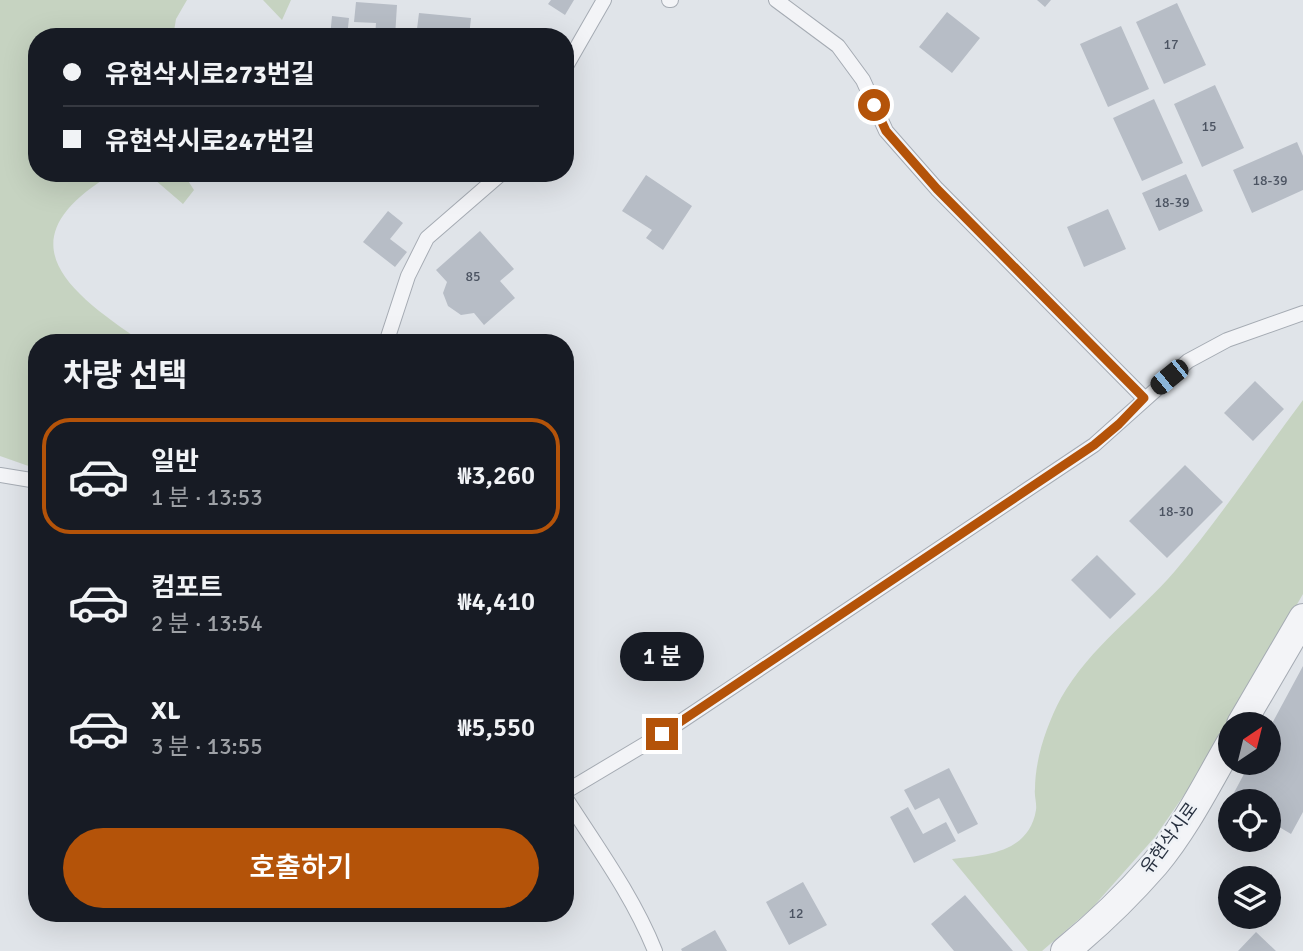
<!DOCTYPE html>
<html lang="ko">
<head>
<meta charset="utf-8">
<style>
  body { margin:0; font-family:Signika,"Noto Sans KR",sans-serif; background:#20242c; color:#f1f3f6; height:100vh; display:flex; flex-direction:column; font-size:26px; white-space:nowrap }
  * { box-sizing:border-box; margin:0 }
  p { font-size:23px; color:#9ea1a6 }
  .icon { flex:none; width:38px; height:38px; fill:none; stroke:currentColor; stroke-width:2; stroke-linecap:round; stroke-linejoin:round }
  .map { position:relative; flex:1; overflow:hidden }
  .drawer { position:absolute; left:28px; top:334px; width:546px; height:588px; display:flex; flex-direction:column; background:#171b24; border-radius:28px; box-shadow:0 7px 28px #0002 }
  .drawer>* { flex:none }
  .top-card { position:absolute; left:28px; top:28px; width:546px; height:154px; border-radius:28px; box-shadow:0 7px 28px #0002; display:grid; align-content:center; height:154px; padding:0 35px; background:#171b24 }
  .needle { width:46px; rotate:35deg }
  .fabs { position:absolute; left:1218px; top:712px; display:grid; gap:14px }
  .fabs a { display:grid; place-items:center; width:63px; height:63px; border-radius:50%; background:#171b24; box-shadow:0 7px 28px #0002; font-size:35px }
  .end { position:absolute; width:32px; height:32px; margin:-16px; border:9px solid #b45309; background:#fff; box-shadow:0 0 0 4px #fff }
  .from { border-radius:50% }
  .bubble { position:absolute; height:49px; border-radius:24px; background:#171b24; box-shadow:0 7px 28px #0002; font-size:23px; font-weight:600; line-height:49px; text-align:center }
  .car { position:absolute; width:21px; height:42px; margin:-21px -10px; border-radius:9px; box-shadow:0 0 5px 2px #0007; background:linear-gradient(#222 24%,#8ab4d8 0 40%,#222 0 76%,#8ab4d8 0 86%,#222 0) }
  .top-card b { display:flex; align-items:center; gap:24px; height:66px; font-size:26px }
  .top-card b+b { border-top:2px solid #363941 }
  .top-card i { width:18px; height:18px; background:#f1f3f6 }
  ul { padding:0; list-style:none }
  li { display:flex; align-items:center; gap:21px; height:116px; margin:0 14px 10px; padding:0 21px; border:4px solid transparent; border-radius:28px }
  li div { flex:1 }
  li b { display:block; font-size:26px }
  li em { font-style:normal; font-weight:600 }
  li.selected { border-color:#b45309 }
  li>.icon { width:63px; height:63px; stroke-width:1.5 }
  h2 { padding:0 35px; font-size:32px; line-height:84px }
  .cta { display:flex; gap:14px; margin-top:auto; padding:14px 35px }
  .cta a { flex:1; height:80px; border-radius:42px; background:#b45309; color:#fff; font-size:28px; font-weight:600; line-height:80px; text-align:center }
  .map>svg:first-child { display:block }
  .green { fill:#c6d3c1 }
  .building { fill:#b7bdc6 }
  .lines { fill:none; stroke-linecap:round; stroke-linejoin:round }
  .service-casing { stroke:#a5abb3; stroke-width:16 }
  .minor-casing { stroke:#a5abb3; stroke-width:30 }
  .service { stroke:#f3f4f7; stroke-width:14 }
  .minor { stroke:#f3f4f7; stroke-width:28 }
  .route { stroke:#b45309; stroke-width:9 }
  .labels { text-anchor:middle; dominant-baseline:central; stroke-width:5; stroke-linejoin:round; paint-order:stroke }
  .number-label { font-size:14px; fill:#4c5462 }
  .street-label { font-size:18px; fill:#283140; stroke:#eff2f6 }
</style>
</head>
<body>
<div class="map">
<svg width="1303" height="951" viewBox="0 0 1303 951">
  <rect width="100%" height="100%" fill="#e0e4e9"/>
  <path class="green" d="M 0,0 L 187,0 L 176,19 L 173,37 L 37,37 L 37,173 L 114,173 C 0,240 68,292 144,343 L 37,343 L 37,469 L 0,456 Z
    M 263,0 L 291,0 L 282,20 Z
    M 147,173 L 183,173 L 194,190 L 183,204 Z
    M 1303,400 L 1303,594 L 1202,769 L 1155,837 L 1092,908 L 1042,951 L 1028,951 L 952,859 C 986,855 1029,853 1036,810 C 1037,803 1034,796 1035,789 C 1035,759 1047,724 1061,698 C 1090,647 1138,614 1175,571 C 1221,517 1260,457 1303,400 Z"/>
  <path class="building" d="M 551,0 L 574,0 L 565,15 L 548,4 Z
    M 1037,0 L 1051,0 L 1045,7 Z
    M 356,2 L 397,5 L 395,37 L 375,37 L 376,23 L 354,22 Z
    M 1177,3 L 1206,65 L 1164,84 L 1136,22 Z
    M 947,12 L 980,38 L 952,73 L 919,47 Z
    M 419,13 L 471,18 L 469,37 L 416,37 Z
    M 332,16 L 349,18 L 347,37 L 330,37 Z
    M 1121,26 L 1149,89 L 1108,107 L 1080,44 Z
    M 1215,85 L 1244,148 L 1202,167 L 1174,104 Z
    M 1154,99 L 1183,163 L 1142,181 L 1113,118 Z
    M 1297,142 L 1303,156 L 1303,190 L 1252,213 L 1233,170 Z
    M 1186,174 L 1203,211 L 1159,231 L 1142,193 Z
    M 646,175 L 692,206 L 663,250 L 646,238 L 652,230 L 622,211 Z
    M 1108,209 L 1126,249 L 1084,267 L 1067,227 Z
    M 388,211 L 403,223 L 390,239 L 407,252 L 395,267 L 363,242 Z
    M 480,231 L 514,269 L 500,281 L 515,298 L 484,325 L 474,313 L 461,315 L 448,306 L 443,293 L 447,282 L 436,270 Z
    M 435,336 L 440,343 L 426,343 Z
    M 1255,381 L 1284,409 L 1253,441 L 1224,413 Z
    M 1185,465 L 1223,502 L 1167,558 L 1129,521 Z
    M 1097,555 L 1136,594 L 1110,619 L 1071,580 Z
    M 1303,666 L 1303,812 L 1291,834 L 1269,821 L 1269,802 L 1230,800 L 1250,763 L 1269,763 L 1269,729 Z
    M 949,768 L 978,824 L 958,834 L 939,798 L 915,810 L 904,790 Z
    M 908,807 L 923,834 L 946,822 L 956,841 L 914,863 L 890,817 Z
    M 803,882 L 827,925 L 789,945 L 766,902 Z
    M 965,895 L 1013,951 L 954,951 L 931,924 Z
    M 715,930 L 727,951 L 682,951 L 681,949 Z
    M 1256,932 L 1276,951 L 1238,951 Z"/>
  <g class="lines">
    <defs>
      <path id="service" d="M 669,0 L 671,0
        M 776,0 L 838,46 L 863,80 L 886,131 L 937,189 L 1144,398
        M 565,68 L 604,0
        M 386,343 L 408,276 L 427,238 L 502,173
        M 0,475 L 37,481
        M 565,792 L 662,734 L 1094,445 L 1188,361 L 1227,340 L 1303,313
        M 565,797 C 597,847 633,896 655,951"/>
      <path id="minor" d="M 1241,724 L 1303,618
        M 1065,951 C 1097,925 1128,895 1155,864 C 1185,828 1207,784 1230,744"/>
    </defs>
    <use href="#service" class="service-casing"/>
    <use href="#minor" class="minor-casing"/>
    <use href="#service" class="service"/>
    <use href="#minor" class="minor"/>
  </g>
  <g class="lines">
    <path class="route" d="M 662,734 L 1094,445 L 1119,424 L 1144,398 L 937,189 L 886,131 L 874,105"/>
  </g>
  <g class="labels">
    <g class="number-label">
      <text x="1171" y="44">17</text>
      <text x="1209" y="126">15</text>
      <text x="1270" y="180">18-39</text>
      <text x="1172" y="202">18-39</text>
      <text x="473" y="276">85</text>
      <text x="1176" y="511">18-30</text>
      <text x="796" y="913">12</text>
    </g>
    <g class="street-label">
      <text transform="translate(1169 838) rotate(-54)">유현삭시로</text>
    </g>
  </g>
</svg>
<div class="fabs">
<a><svg class="needle" viewBox="-14 -14 28 28"><path d="M0-13l5 13h-10z" fill="#e53935"/><path d="M0 13l5-13h-10z" fill="#9ea1a6"/></svg></a>
<a><svg class="icon" aria-label="locate" viewBox="0 0 24 24"><circle cx="12" cy="12" r="6"/><path d="M12 2v4M12 18v4M2 12h4M18 12h4"/></svg></a>
<a><svg class="icon" aria-label="layers" viewBox="0 0 24 24"><path d="M12 4l9 5-9 5-9-5zM3 14l9 5 9-5"/></svg></a>
</div>
<i class="end from" style="left:874px;top:105px"></i>
<i class="end" style="left:662px;top:734px"></i>
<div class="bubble" style="left:620px;top:632px;width:84px">1 분</div>
<i class="car" style="left:1169px;top:377px;rotate:231deg"></i>
<div class="top-card">
<b><i class="from"></i>유현삭시로273번길</b>
<b><i></i>유현삭시로247번길</b>
</div>
<section class="drawer">
<h2>차량 선택</h2>
<ul>
<li class="selected"><svg class="icon" aria-label="car" viewBox="0 0 24 24"><path d="M5 17H2v-5l4-1 3-4h7l3 4 3 1v5h-3M9 17h6M6 11h13"/><circle cx="7" cy="17" r="2"/><circle cx="17" cy="17" r="2"/></svg><div><b>일반</b><p>1 분 · 13:53</p></div><em>₩3,260</em></li>
<li><svg class="icon" aria-label="car" viewBox="0 0 24 24"><path d="M5 17H2v-5l4-1 3-4h7l3 4 3 1v5h-3M9 17h6M6 11h13"/><circle cx="7" cy="17" r="2"/><circle cx="17" cy="17" r="2"/></svg><div><b>컴포트</b><p>2 분 · 13:54</p></div><em>₩4,410</em></li>
<li><svg class="icon" aria-label="car" viewBox="0 0 24 24"><path d="M5 17H2v-5l4-1 3-4h7l3 4 3 1v5h-3M9 17h6M6 11h13"/><circle cx="7" cy="17" r="2"/><circle cx="17" cy="17" r="2"/></svg><div><b>XL</b><p>3 분 · 13:55</p></div><em>₩5,550</em></li>
</ul>
<div class="cta"><a>호출하기</a></div>
</section>
</div>
</body>
</html>
